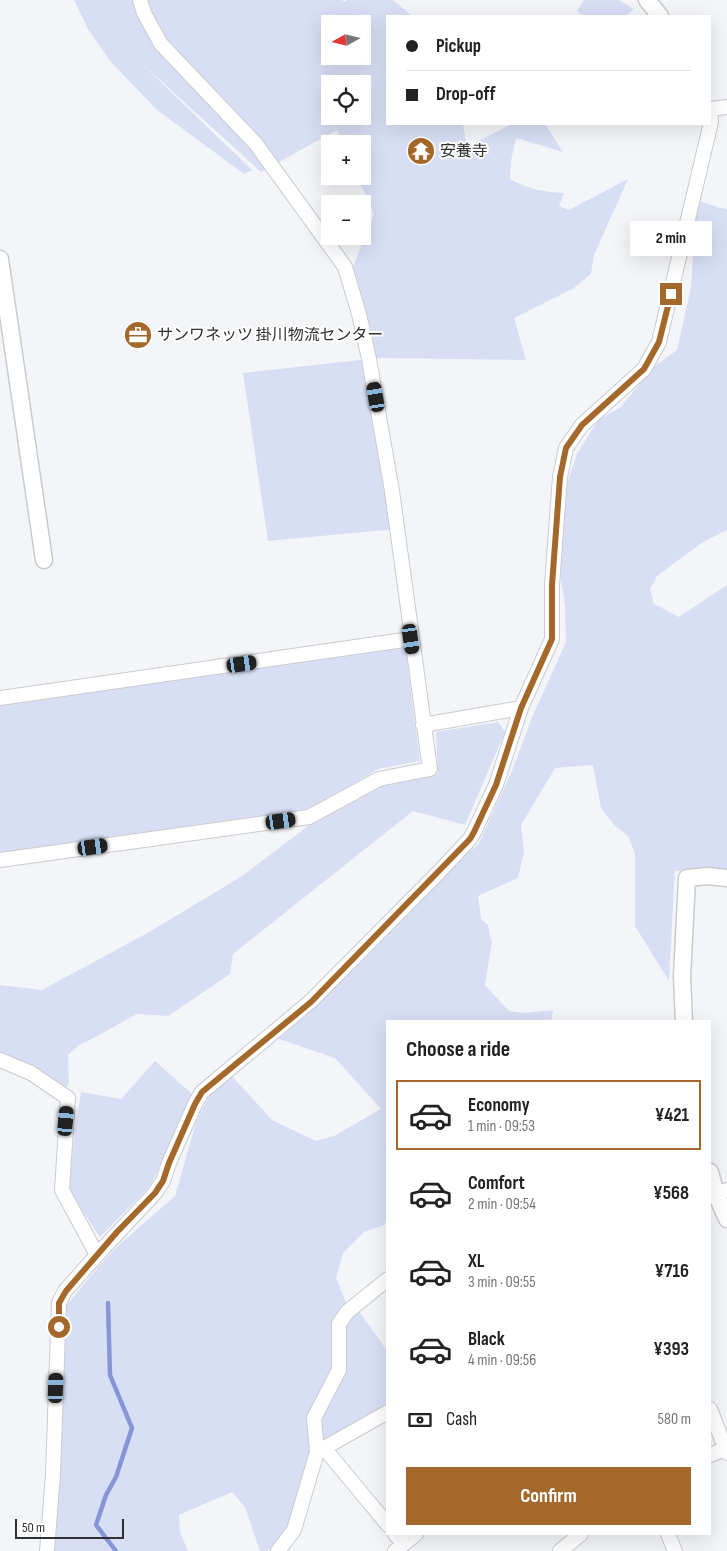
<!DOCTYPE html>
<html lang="en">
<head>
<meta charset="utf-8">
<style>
  body { margin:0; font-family:"Sofia Sans Condensed","Noto Sans JP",sans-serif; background:#f6f6f6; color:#222; height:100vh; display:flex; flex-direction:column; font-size:19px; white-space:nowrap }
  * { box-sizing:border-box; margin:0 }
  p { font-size:16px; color:#767676 }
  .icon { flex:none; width:28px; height:28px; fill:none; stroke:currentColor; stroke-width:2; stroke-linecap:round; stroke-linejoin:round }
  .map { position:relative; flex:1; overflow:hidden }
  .side { position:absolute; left:386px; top:1020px; width:325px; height:515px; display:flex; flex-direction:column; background:#fff; border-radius:0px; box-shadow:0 5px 20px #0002 }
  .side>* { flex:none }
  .hud { position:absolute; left:386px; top:15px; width:325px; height:110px; border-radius:0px; box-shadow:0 5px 20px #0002; display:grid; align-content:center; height:110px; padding:0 20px; background:#fff }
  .needle { width:32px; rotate:262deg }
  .tools { position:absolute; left:321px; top:15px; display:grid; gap:10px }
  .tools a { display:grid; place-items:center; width:50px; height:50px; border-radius:0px; background:#fff; box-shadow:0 5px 20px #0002; font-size:25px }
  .scale { position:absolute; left:15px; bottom:12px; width:109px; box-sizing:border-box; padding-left:5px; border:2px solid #2f3031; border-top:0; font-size:14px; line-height:18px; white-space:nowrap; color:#2f3031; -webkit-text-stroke:4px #fff; paint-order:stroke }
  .end { position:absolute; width:22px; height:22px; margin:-11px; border:6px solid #a4692a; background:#fff; box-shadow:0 0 0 2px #fff }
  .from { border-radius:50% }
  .bubble { position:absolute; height:35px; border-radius:0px; background:#fff; box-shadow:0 5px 20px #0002; font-size:16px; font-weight:700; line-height:35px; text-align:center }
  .car { position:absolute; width:15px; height:30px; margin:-15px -8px; border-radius:6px; box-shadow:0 0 4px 1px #0007; background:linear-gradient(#222 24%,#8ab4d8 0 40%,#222 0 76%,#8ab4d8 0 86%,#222 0) }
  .hud b { display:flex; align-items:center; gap:18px; height:48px; font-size:19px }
  .hud b+b { border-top:1px solid #e0e0e0 }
  .hud i { width:12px; height:12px; background:#222 }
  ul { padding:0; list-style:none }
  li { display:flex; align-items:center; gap:15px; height:70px; margin:0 10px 8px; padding:0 10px; border:2px solid transparent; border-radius:0px }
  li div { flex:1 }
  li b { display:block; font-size:19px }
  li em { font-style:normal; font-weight:700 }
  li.current { border-color:#a4692a }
  li>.icon { width:45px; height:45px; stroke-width:1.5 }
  h2 { padding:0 20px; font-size:22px; line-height:60px }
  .pay { display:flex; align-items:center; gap:12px; height:55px; padding:0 20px; font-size:19px }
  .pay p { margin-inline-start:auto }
  .cta { display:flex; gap:10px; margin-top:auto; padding:10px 20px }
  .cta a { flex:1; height:58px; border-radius:0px; background:#a4692a; color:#fff; font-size:20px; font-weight:700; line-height:58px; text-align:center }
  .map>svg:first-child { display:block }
  .green { fill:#d8dff5; fill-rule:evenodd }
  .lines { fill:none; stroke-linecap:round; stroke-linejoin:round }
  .stream { stroke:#8695d6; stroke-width:4.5 }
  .minor-casing { stroke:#cacbcf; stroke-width:16 }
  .tertiary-casing { stroke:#cacbcf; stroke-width:19 }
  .minor { stroke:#fff; stroke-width:14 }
  .tertiary { stroke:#fff; stroke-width:16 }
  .route { stroke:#a4692a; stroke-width:6 }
  .labels { text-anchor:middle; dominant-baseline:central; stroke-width:4; stroke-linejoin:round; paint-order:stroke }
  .poi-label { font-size:16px; fill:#2f3031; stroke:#fff; text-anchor:start }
</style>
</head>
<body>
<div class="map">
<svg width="727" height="1551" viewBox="0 0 727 1551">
  <rect width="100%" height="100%" fill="#f4f5f9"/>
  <path class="green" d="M 74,0 L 342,0 L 345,2 L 347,0 L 393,0 L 412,16 L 388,16 L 388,124 L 463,124 L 467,147 L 510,125 L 545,124 L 563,152 L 516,138 L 511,161 L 510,179 C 528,189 543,192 564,193 L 559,206 L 569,210 L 628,179 L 594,255 L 591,274 L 574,288 L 514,318 L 526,360 L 375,358 L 352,269 L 374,214 L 357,176 L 362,176 L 362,144 L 343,144 L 337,130 L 261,172 L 138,60 L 252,170 L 244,174 L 157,110 L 111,62 L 88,29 ZM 330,24 L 362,24 L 362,56 L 330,56 ZM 330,84 L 362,84 L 362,116 L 330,116 Z
    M 584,0 L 619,0 L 634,9 L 626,16 L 584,16 L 577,11 Z
    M 697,200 L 717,207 L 727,209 L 727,530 L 703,542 L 657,576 L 650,589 L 654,604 L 679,617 L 727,585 L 727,869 L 676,871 L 675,870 L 669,981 L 635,926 L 635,853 L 628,836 L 614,825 L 601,808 L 593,765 L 555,768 L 521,825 L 524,852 L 518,878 L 478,896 L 481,919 L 488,925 L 491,940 L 492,941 L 485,985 L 509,1011 L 525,1013 L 553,1010 L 552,1018 L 550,1021 L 388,1021 L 387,1218 L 384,1225 L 364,1232 L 343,1253 L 336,1278 L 348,1308 L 358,1310 L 386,1349 L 387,1348 L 387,1404 L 317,1452 L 296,1523 L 268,1551 L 260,1551 L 245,1507 L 232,1492 L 179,1515 L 180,1532 L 188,1551 L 50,1551 L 67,1305 L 98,1267 L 120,1244 L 175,1196 L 196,1122 L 210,1094 L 231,1075 L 272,1120 L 316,1141 L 334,1136 L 381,1109 L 335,1058 L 276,1038 L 285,1034 L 423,886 L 478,845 L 512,771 L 533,715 L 566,642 L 565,606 L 558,558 L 565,489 L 577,454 L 598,420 L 621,407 L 652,368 L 677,350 L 691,287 Z
    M 369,359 L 397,529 L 268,541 L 243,373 Z
    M 400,646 L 406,653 L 420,761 L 378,769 L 303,814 L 0,853 L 0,703 Z
    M 498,722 L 505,732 L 465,825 L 413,811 L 233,954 L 230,974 L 168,1016 L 137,1014 L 88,1041 L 79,1045 L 68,1055 L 69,1084 L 63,1090 L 0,1056 L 0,985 L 42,990 L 151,931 L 242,876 L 312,823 L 382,785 L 438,774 L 436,732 Z
    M 155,1061 L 192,1094 L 151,1185 L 100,1237 L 69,1191 L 74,1136 L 81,1092 L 121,1099 Z"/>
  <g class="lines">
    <path class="stream" d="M 108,1303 L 110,1375 L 132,1428 L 116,1477 L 106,1495 L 96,1525 L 116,1551"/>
    <defs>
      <path id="minor" d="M 710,109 L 727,107
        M 0,698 L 411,639
        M 423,725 L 521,708
        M 0,860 L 309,817 L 379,779 L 430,769 L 392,491 L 369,359 L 359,314 L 345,267 L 256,144 L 161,44 L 144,13 L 140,0
        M 0,1060 L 31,1073 L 68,1098 L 62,1190 L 97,1255
        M 710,1196 L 727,1190
        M 710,1409 L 727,1453
        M 324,1448 L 388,1525
        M 317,1452 L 314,1418 L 339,1370 L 339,1324 L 347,1312 L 388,1279
        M 710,1455 L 727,1448
        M 395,1534 L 403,1544
        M 668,1534 L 675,1551
        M 47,1551 L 53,1474 L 59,1303 L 65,1291 L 97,1255 L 155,1193 L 163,1181 L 169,1163 L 195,1104 L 202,1092 L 311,1001 L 437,874 L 470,839 L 474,832 L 496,785 L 521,708 L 552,639 L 552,585 L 560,477 L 566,448 L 582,425 L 644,369 L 659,342 L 711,122 L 710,111
        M 278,1551 L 294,1530 L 317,1452 L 388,1412
        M 395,1551 L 416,1534
        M 560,1551 L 581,1534"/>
      <path id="tertiary" d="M 647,0 L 660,16
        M 0,259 L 44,560
        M 684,1021 L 682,977 L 687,878 L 707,876 L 727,878
        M 710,1172 L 716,1194 L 727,1219"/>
    </defs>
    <use href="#minor" class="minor-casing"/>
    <use href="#tertiary" class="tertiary-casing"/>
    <use href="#minor" class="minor"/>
    <use href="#tertiary" class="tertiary"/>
  </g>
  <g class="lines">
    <path class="route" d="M 59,1327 L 59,1303 L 66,1291 L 117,1232 L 155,1193 L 163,1181 L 169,1163 L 195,1104 L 202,1092 L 311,1002 L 470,839 L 474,832 L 496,785 L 521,708 L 552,639 L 552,585 L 560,477 L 566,448 L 582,425 L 644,369 L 659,342 L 671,294"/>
  </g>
  <defs>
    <symbol id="temple-disc" viewBox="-11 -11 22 22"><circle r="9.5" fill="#a4692a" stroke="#fff"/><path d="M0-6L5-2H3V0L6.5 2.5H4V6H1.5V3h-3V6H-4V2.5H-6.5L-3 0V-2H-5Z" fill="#fff"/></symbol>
    <symbol id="office-disc" viewBox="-11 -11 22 22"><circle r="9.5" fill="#a4692a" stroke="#fff"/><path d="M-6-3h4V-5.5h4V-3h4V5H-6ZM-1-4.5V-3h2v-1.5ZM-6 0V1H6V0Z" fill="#fff"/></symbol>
  </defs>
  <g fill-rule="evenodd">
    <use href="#temple-disc" x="405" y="135" width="32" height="32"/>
    <use href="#office-disc" x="122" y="319" width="32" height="32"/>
  </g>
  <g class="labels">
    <g class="poi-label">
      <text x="440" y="151">安養寺</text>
      <text x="157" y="335">サンワネッツ 掛川物流センター</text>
    </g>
  </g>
</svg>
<div class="tools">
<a><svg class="needle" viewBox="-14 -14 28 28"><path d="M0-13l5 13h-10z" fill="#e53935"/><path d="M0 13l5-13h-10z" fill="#767676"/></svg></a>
<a><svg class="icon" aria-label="locate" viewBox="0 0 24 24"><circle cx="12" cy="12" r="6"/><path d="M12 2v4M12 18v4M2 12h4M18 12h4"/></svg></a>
<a>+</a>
<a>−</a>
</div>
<div class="scale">50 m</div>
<i class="end from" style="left:59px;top:1327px"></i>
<i class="end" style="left:671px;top:294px"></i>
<div class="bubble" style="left:630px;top:221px;width:82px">2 min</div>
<i class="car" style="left:376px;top:397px;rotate:350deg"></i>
<i class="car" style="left:411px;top:639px;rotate:172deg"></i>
<i class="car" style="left:242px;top:664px;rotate:82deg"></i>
<i class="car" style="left:281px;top:821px;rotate:82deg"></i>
<i class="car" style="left:93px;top:847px;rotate:82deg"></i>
<i class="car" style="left:66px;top:1121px;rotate:5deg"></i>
<i class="car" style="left:56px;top:1388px;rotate:2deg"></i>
<div class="hud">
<b><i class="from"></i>Pickup</b>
<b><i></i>Drop-off</b>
</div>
<section class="side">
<h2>Choose a ride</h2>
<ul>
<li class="current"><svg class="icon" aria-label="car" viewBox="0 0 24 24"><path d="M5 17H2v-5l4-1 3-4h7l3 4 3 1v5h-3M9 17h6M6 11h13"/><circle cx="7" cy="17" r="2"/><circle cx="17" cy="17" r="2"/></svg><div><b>Economy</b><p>1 min · 09:53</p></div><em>¥421</em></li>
<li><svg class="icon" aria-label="car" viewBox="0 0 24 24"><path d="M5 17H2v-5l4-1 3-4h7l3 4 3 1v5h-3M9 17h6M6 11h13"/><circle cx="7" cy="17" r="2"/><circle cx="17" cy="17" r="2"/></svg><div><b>Comfort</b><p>2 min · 09:54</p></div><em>¥568</em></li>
<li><svg class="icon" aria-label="car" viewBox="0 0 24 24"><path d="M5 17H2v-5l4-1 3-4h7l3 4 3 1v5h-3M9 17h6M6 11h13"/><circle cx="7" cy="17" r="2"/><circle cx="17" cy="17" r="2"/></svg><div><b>XL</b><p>3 min · 09:55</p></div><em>¥716</em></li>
<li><svg class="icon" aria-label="car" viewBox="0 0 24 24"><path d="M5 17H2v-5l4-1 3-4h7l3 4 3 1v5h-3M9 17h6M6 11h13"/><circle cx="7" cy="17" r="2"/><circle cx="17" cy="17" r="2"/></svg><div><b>Black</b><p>4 min · 09:56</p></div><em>¥393</em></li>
</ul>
<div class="pay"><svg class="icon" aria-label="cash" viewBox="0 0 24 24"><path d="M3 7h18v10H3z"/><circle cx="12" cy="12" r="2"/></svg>Cash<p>580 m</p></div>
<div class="cta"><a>Confirm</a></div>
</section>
</div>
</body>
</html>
